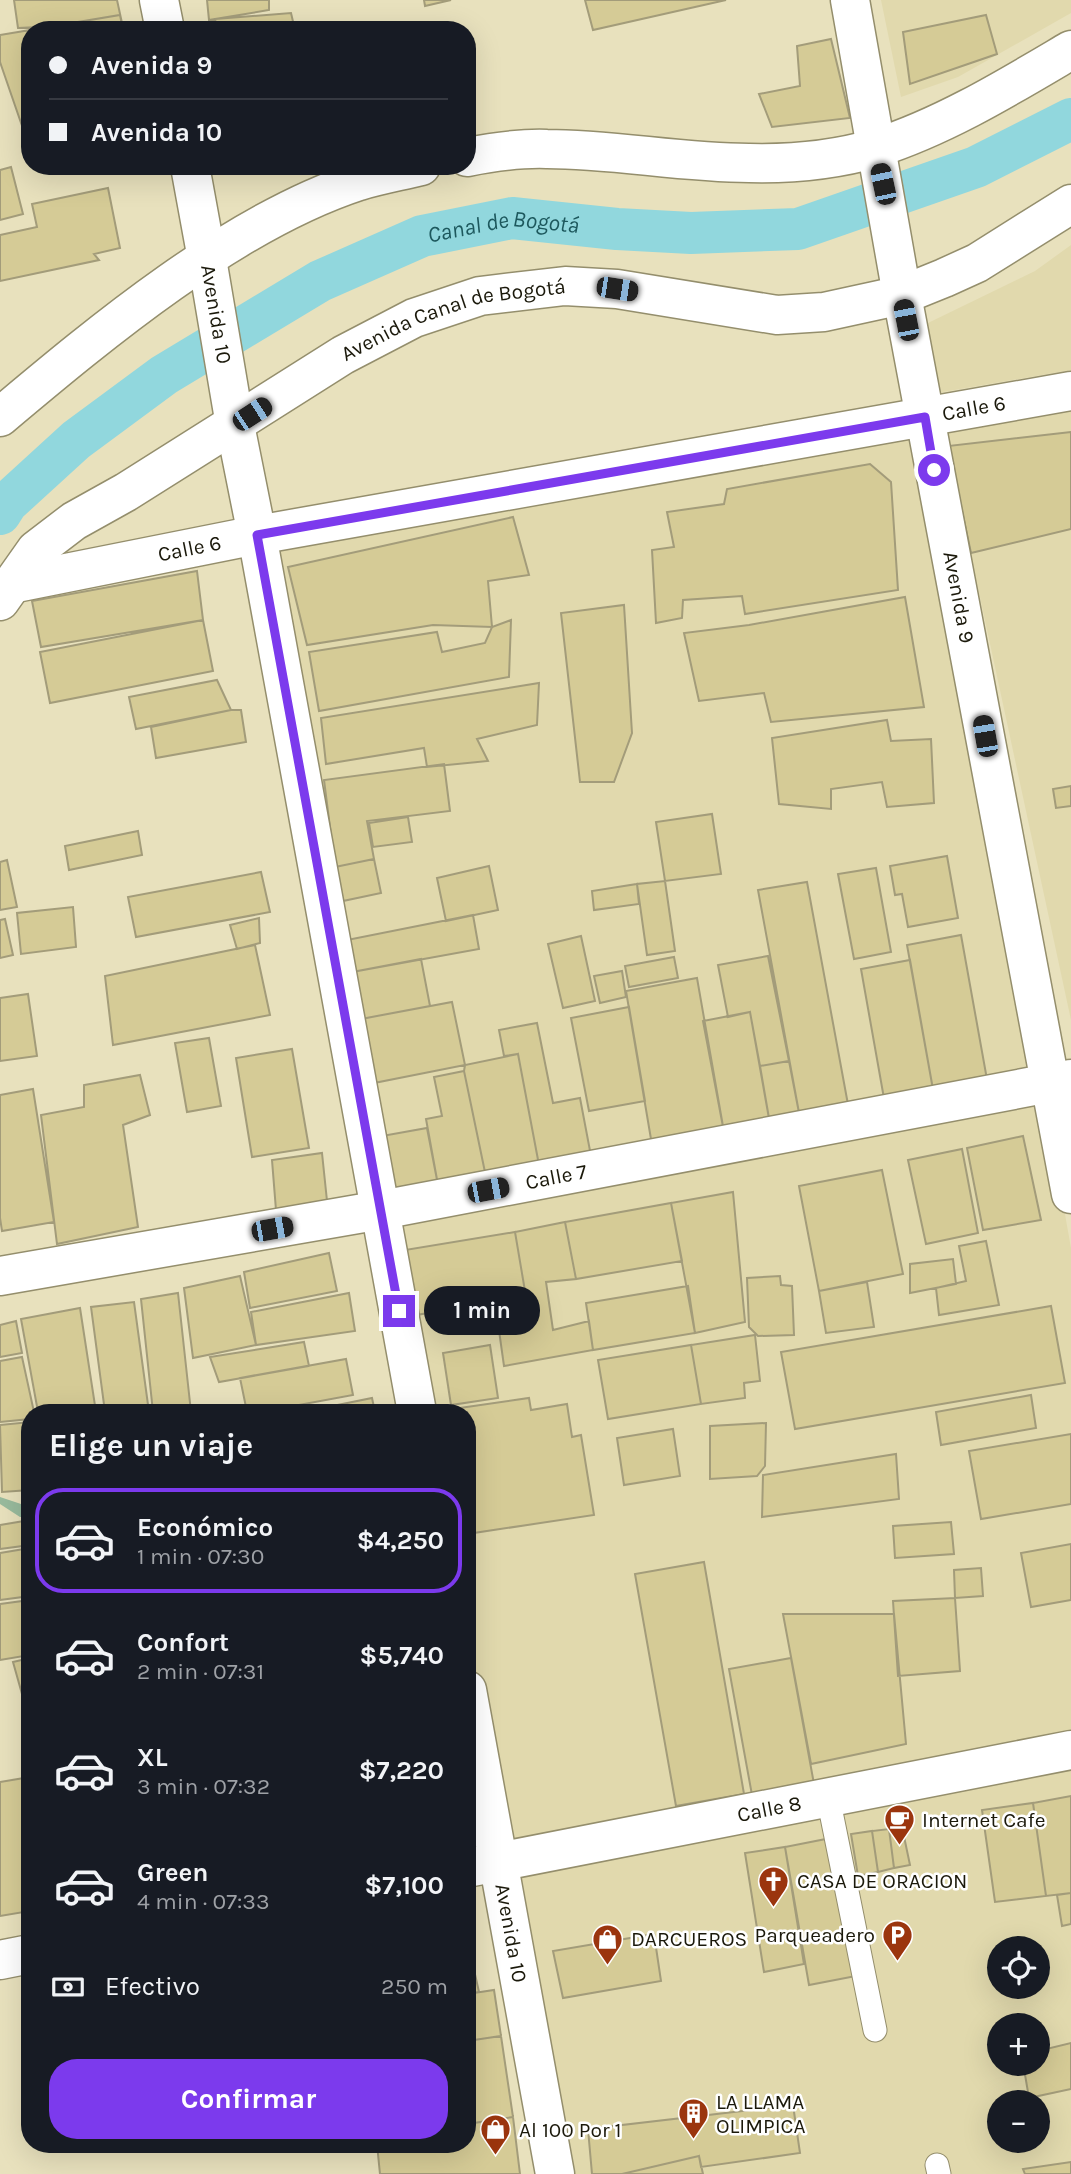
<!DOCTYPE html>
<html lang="es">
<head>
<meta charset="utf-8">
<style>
  body { margin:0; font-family:Karla,sans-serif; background:#242831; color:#f1f3f6; height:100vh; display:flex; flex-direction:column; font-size:26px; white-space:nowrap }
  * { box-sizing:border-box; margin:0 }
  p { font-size:23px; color:#9ea1a6 }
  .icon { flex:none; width:38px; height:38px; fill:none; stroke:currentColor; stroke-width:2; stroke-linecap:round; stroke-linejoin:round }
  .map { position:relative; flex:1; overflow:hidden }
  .sheet { position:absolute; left:21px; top:1404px; width:455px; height:749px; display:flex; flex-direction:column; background:#171b24; border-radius:28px; box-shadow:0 7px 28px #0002 }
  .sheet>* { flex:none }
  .hud { position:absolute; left:21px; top:21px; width:455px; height:154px; border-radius:28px; box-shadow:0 7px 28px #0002; display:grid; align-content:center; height:154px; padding:0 28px; background:#171b24 }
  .buttons { position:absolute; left:987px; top:1936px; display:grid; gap:14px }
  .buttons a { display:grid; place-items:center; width:63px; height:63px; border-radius:50%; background:#171b24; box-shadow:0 7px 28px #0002; font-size:35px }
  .end { position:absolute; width:32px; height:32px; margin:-16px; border:9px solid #7c3aed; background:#fff; box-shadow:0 0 0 4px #fff }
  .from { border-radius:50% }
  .bubble { position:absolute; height:49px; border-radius:24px; background:#171b24; box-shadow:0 7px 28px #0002; font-size:23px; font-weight:700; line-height:49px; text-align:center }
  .car { position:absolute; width:21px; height:42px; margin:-21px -10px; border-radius:9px; box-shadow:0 0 5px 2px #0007; background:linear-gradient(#222 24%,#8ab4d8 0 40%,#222 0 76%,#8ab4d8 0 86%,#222 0) }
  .hud b { display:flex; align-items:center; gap:24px; height:66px; font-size:26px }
  .hud b+b { border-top:2px solid #363941 }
  .hud i { width:18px; height:18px; background:#f1f3f6 }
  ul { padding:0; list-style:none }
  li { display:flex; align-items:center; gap:21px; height:105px; margin:0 14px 10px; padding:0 14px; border:4px solid transparent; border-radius:28px }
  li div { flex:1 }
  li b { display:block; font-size:26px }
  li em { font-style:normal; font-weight:700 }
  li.selected { border-color:#7c3aed }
  li>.icon { width:63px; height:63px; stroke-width:1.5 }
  h2 { padding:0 28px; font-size:32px; line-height:84px }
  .pay { display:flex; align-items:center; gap:18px; height:77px; padding:0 28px; font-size:26px }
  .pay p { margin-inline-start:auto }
  .button { display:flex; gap:14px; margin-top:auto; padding:14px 28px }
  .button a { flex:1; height:80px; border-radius:28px; background:#7c3aed; color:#fff; font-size:28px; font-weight:700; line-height:80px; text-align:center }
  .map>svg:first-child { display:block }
  .built { fill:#e1d9ad; fill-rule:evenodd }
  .green { fill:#99bb9d }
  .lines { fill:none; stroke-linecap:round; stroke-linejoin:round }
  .canal { stroke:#91d7dd; stroke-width:42 }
  .building { fill:#d5cb96; stroke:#a39c7a; stroke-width:2 }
  .service-casing { stroke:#948e6c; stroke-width:25 }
  .minor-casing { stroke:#948e6c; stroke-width:41 }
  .tertiary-casing { stroke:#948e6c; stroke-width:41 }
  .secondary-casing { stroke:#948e6c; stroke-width:41 }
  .service { stroke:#fff; stroke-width:23 }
  .minor { stroke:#fff; stroke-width:38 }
  .tertiary { stroke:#fff; stroke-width:38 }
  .secondary { stroke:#fff; stroke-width:38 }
  .route { stroke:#7c3aed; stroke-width:9 }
  .labels { text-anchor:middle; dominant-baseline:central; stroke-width:5; stroke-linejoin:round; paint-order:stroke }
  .street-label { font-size:21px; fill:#1b190b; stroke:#fff }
  .poi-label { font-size:21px; fill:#1b190b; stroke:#fff; text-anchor:start }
  .water-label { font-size:23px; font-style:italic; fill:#1d585d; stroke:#fff }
</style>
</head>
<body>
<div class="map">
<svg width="1071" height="2174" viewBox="0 0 1071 2174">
  <rect width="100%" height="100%" fill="#e8e1bd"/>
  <path class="built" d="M 881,0 L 1071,0 L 1071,13 L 958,77 L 901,97 Z
    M 1071,245 L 1071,370 L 937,393 L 928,323 L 1035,271 Z
    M 1071,409 L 1071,1020 L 944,430 Z
    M 910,436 L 1042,1075 L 393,1193 L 274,546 Z
    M 1045,1102 L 1071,1248 L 1071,1737 L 509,1847 L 467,1640 L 467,1412 L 428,1412 L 401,1225 Z
    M 1071,1761 L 1071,2174 L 569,2174 L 513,1872 ZM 999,1948 L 1038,1948 L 1038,1986 L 999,1986 ZM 999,2025 L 1038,2025 L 1038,2063 L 999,2063 ZM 999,2102 L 1038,2102 L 1038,2140 L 999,2140 Z"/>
  <path class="green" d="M 0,1497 L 21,1504 L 30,1502 L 30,1517 L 20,1517 L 0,1504 Z"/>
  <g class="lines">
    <path class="canal" id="s1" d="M 0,514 L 7,503 L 76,440 L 164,375 L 320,281 L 422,236 L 512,218 L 617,229 L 691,233 L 798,229 L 976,167 L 1071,119"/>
  </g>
  <path class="building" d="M 14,0 L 117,0 L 122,23 L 18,28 Z
    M 207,0 L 269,0 L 269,10 L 209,20 Z
    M 424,0 L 451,0 L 425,6 Z
    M 585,0 L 726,0 L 593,30 Z
    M 291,13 L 295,30 L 217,30 L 215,19 Z
    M 120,15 L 123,30 L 30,30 L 30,149 L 0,62 L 0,35 Z
    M 986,15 L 997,54 L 910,84 L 903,32 Z
    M 831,39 L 850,118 L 772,127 L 759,94 L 800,86 L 797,46 Z
    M 11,167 L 23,214 L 0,220 L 0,170 Z
    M 108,188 L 120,248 L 94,254 L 99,260 L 0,281 L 0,235 L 37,227 L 32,204 Z
    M 1071,432 L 1071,529 L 971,553 L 948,446 Z
    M 870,464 L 891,482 L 898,590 L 745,614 L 742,596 L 683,600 L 682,618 L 656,623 L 652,550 L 674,547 L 667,512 L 724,504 L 727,489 Z
    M 513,517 L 529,575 L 488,581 L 492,627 L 433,625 L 307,645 L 288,567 Z
    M 197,571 L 203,620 L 41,647 L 32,601 Z
    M 905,597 L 924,707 L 771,722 L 764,693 L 699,701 L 684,633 L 749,625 Z
    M 624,605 L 632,733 L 614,782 L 580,782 L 561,613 Z
    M 203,620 L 213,671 L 50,703 L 40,652 Z
    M 511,620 L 509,677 L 319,711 L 309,652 L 437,632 L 442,652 L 485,643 L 492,627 Z
    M 217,680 L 231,710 L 136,729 L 129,697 Z
    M 539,683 L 537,725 L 477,739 L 488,761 L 427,767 L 424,748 L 326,764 L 321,718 Z
    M 231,710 L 241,710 L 246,742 L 156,758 L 151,727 Z
    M 887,720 L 891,741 L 931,739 L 934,803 L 887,807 L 882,782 L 831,789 L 831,809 L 779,804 L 772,738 Z
    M 444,764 L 450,811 L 367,821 L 374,859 L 335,867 L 324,780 Z
    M 1071,786 L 1071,806 L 1056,808 L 1053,789 Z
    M 712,814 L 721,874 L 665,881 L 656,822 Z
    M 408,817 L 412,842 L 373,847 L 369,823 Z
    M 138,831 L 142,855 L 69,870 L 65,846 Z
    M 947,856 L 958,918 L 908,927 L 902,894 L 895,895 L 890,866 Z
    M 374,859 L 381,893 L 343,901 L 335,867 Z
    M 7,860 L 17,907 L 0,910 L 0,862 Z
    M 489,866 L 498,910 L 446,921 L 437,878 Z
    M 876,868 L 891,952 L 854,959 L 838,874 Z
    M 261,872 L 270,912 L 136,937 L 128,897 Z
    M 665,881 L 675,951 L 647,955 L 637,884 Z
    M 807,882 L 849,1110 L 800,1118 L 758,890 Z
    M 637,884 L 639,904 L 594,910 L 592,891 Z
    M 73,907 L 76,947 L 21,954 L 17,913 Z
    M 473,915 L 479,949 L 352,972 L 347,940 Z
    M 259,918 L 260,943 L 237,949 L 230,925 Z
    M 5,919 L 13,955 L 0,958 L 0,920 Z
    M 961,935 L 988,1085 L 934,1095 L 907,945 Z
    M 581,936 L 595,1001 L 563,1008 L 548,944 Z
    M 255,945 L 270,1015 L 113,1045 L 105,976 Z
    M 768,956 L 789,1061 L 760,1066 L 750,1012 L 728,1017 L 718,965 Z
    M 674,957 L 678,978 L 629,987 L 625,966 Z
    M 421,959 L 430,1006 L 361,1019 L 352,972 Z
    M 910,960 L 934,1095 L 885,1104 L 861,969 Z
    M 622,971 L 626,997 L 600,1003 L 594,976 Z
    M 697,978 L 724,1132 L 652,1145 L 626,991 Z
    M 28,994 L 37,1056 L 0,1061 L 0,998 Z
    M 452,1002 L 465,1065 L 374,1083 L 361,1019 Z
    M 629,1007 L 645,1101 L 589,1111 L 571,1018 Z
    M 750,1012 L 770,1124 L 724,1132 L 703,1021 Z
    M 537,1023 L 553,1103 L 580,1098 L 591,1156 L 539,1165 L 518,1054 L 504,1056 L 499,1030 Z
    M 209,1038 L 221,1106 L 187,1112 L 175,1043 Z
    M 292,1049 L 309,1148 L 252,1157 L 236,1058 Z
    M 518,1054 L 539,1165 L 486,1177 L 464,1071 L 465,1065 Z
    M 789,1061 L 800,1118 L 770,1124 L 760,1066 Z
    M 464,1071 L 486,1177 L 438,1185 L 426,1119 L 442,1116 L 434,1077 Z
    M 140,1075 L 150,1115 L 123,1125 L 138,1227 L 57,1244 L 41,1115 L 84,1107 L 84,1085 Z
    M 33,1089 L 54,1222 L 2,1231 L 0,1218 L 0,1095 Z
    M 427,1128 L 438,1185 L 393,1193 L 382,1136 Z
    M 1023,1136 L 1041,1220 L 983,1230 L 967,1148 Z
    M 962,1149 L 978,1233 L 926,1244 L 908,1160 Z
    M 322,1153 L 327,1201 L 276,1210 L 272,1160 Z
    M 882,1170 L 903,1274 L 819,1291 L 799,1186 Z
    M 733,1192 L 745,1322 L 695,1333 L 671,1203 Z
    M 671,1203 L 682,1261 L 576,1279 L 565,1222 Z
    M 565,1222 L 576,1279 L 546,1282 L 553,1330 L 589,1321 L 593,1350 L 504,1366 L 495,1302 L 526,1297 L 515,1232 Z
    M 515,1232 L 526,1297 L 416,1315 L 405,1250 Z
    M 986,1241 L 999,1305 L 939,1315 L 936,1288 L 966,1281 L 959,1246 Z
    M 329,1253 L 337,1291 L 250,1308 L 244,1272 Z
    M 953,1259 L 956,1284 L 910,1293 L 910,1264 Z
    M 240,1276 L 256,1345 L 193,1358 L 184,1288 Z
    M 780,1276 L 781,1285 L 792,1286 L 794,1335 L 758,1336 L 749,1327 L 747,1278 Z
    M 867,1282 L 874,1327 L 826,1333 L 819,1291 Z
    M 688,1286 L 695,1333 L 593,1350 L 586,1303 Z
    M 178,1293 L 191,1412 L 153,1412 L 141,1299 Z
    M 349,1293 L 355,1331 L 256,1345 L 251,1312 Z
    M 134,1302 L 149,1412 L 105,1412 L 91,1307 Z
    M 1051,1306 L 1065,1383 L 795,1429 L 781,1352 Z
    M 80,1308 L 96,1412 L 38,1412 L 21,1319 Z
    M 16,1321 L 22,1353 L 0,1357 L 0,1325 Z
    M 755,1335 L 760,1381 L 744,1383 L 745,1398 L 701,1404 L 691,1345 Z
    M 304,1342 L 309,1366 L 219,1382 L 210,1357 Z
    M 490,1345 L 498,1398 L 451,1405 L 443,1353 Z
    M 691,1345 L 701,1404 L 608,1419 L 598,1360 Z
    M 22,1357 L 34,1412 L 30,1412 L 30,1419 L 0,1422 L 0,1361 Z
    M 346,1359 L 353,1395 L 261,1412 L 247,1412 L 240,1378 Z
    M 1031,1395 L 1036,1428 L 941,1445 L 936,1412 Z
    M 372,1398 L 375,1412 L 303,1412 Z
    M 529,1398 L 531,1410 L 567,1404 L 572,1437 L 581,1435 L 594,1515 L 467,1534 L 467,1412 L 432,1412 Z
    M 240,1406 L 241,1412 L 199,1412 Z
    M 30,1422 L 30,1490 L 2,1492 L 0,1425 Z
    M 766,1423 L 765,1466 L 757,1476 L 710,1479 L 710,1426 Z
    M 673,1429 L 680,1476 L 624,1485 L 617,1438 Z
    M 1071,1434 L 1071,1504 L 981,1519 L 969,1451 Z
    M 896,1454 L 899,1499 L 762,1517 L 763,1475 Z
    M 30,1520 L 30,1545 L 0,1549 L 0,1525 Z
    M 951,1522 L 954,1554 L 895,1558 L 893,1526 Z
    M 1071,1544 L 1071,1600 L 1031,1607 L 1021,1553 Z
    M 30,1548 L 30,1596 L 0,1600 L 0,1553 Z
    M 704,1562 L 744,1794 L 676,1806 L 635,1574 Z
    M 981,1568 L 983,1596 L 955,1598 L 954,1570 Z
    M 955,1598 L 960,1671 L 898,1676 L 893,1601 Z
    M 30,1600 L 30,1655 L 0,1660 L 0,1604 Z
    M 783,1614 L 894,1614 L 906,1744 L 811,1764 Z
    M 30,1658 L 30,1700 L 24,1701 L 13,1662 Z
    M 791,1658 L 814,1784 L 752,1795 L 729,1669 Z
    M 30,1777 L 30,1911 L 0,1916 L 0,1782 Z
    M 1071,1796 L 1071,1893 L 1046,1896 L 1033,1803 Z
    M 1033,1803 L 1046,1896 L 995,1902 L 982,1810 Z
    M 902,1827 L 910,1865 L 894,1868 L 889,1829 Z
    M 889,1829 L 894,1868 L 878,1872 L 872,1831 Z
    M 872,1831 L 878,1872 L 858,1876 L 851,1834 Z
    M 831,1838 L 856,1976 L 809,1985 L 785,1847 Z
    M 785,1847 L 804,1964 L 764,1972 L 745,1853 Z
    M 1071,1893 L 1071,1924 L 1062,1926 L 1057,1895 Z
    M 654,1934 L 661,1981 L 563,1998 L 553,1951 Z
    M 467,1939 L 479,1992 L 467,1994 Z
    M 494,1990 L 501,2036 L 467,2041 L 467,1994 Z
    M 501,2036 L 513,2117 L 467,2124 L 467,2041 Z
    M 1071,2043 L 1071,2089 L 1029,2098 L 1023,2063 L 1038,2063 L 1038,2051 Z
    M 793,2105 L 800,2153 L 701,2167 L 699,2156 L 622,2174 L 592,2174 L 588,2129 Z
    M 513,2117 L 520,2174 L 380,2174 L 377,2144 L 467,2144 L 467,2124 Z
    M 290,2144 L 328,2144 L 291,2149 Z
    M 699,2156 L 703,2174 L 622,2174 Z
    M 1071,2162 L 1071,2174 L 1025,2174 L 1023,2169 Z"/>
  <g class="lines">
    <defs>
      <path id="service" d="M 828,1797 L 875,2030
        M 937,2165 L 939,2174"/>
      <g id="minor">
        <path d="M 159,0 L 165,30"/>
        <path id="s2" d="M 850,0 L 902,295 L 1071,1194"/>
        <path d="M 190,166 L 207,259"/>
        <path id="s3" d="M 11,584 L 257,535"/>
        <path id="s4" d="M 0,1276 L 381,1210 L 1071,1079"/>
        <path id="s5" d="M 467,1868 L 1071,1750"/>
        <path d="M 0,1960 L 30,1954"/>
      </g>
      <g id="tertiary">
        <path id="s6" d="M 207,259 L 235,425 L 257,535 L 417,1412"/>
        <path id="s7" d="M 257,535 L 1071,391"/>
        <path id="s8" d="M 467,1690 L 555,2174"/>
      </g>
      <g id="secondary">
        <path d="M 467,157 C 493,152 520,148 547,149 C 614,149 681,163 749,163 C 791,164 835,160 876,148 C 945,126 1010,86 1071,50"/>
        <path d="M 0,417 C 101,332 233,222 359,181 C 379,175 401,171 421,166"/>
        <path id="s9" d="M 0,601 L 36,550 L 74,521 L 126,492 L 343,355 L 414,318 L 480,296 L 565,286 L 617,289 L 777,315 L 824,312 L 902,295 L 944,278 L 977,263 L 1071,204"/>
      </g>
    </defs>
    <use href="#service" class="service-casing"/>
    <use href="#minor" class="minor-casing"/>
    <use href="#tertiary" class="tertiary-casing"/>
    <use href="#secondary" class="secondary-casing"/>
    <use href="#service" class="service"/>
    <use href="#minor" class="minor"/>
    <use href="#tertiary" class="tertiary"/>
    <use href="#secondary" class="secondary"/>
  </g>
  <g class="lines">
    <path class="route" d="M 399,1311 L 257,535 L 925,417 L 934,470"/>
  </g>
  <defs>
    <symbol id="cafe-pin" viewBox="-11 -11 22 30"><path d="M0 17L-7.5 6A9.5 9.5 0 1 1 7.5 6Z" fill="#9b350e" stroke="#fff"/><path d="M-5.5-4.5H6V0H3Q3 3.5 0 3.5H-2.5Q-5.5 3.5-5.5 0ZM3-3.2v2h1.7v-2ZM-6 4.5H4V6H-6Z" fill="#fff"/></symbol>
    <symbol id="church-pin" viewBox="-11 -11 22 30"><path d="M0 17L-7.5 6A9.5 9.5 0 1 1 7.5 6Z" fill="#9b350e" stroke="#fff"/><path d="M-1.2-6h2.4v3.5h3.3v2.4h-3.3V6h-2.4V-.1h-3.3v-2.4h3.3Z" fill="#fff"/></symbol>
    <symbol id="parking-pin" viewBox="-11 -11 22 30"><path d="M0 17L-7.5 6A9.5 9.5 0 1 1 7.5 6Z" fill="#9b350e" stroke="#fff"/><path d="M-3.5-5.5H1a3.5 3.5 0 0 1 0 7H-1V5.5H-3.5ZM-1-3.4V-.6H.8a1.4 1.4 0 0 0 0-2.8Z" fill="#fff"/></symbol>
    <symbol id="shop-pin" viewBox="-11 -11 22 30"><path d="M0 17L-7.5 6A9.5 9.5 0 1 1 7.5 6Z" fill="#9b350e" stroke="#fff"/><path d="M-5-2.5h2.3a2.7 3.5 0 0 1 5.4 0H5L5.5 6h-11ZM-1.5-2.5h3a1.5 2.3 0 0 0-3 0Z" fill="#fff"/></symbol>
    <symbol id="building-pin" viewBox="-11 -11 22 30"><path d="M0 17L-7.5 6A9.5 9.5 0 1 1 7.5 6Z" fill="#9b350e" stroke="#fff"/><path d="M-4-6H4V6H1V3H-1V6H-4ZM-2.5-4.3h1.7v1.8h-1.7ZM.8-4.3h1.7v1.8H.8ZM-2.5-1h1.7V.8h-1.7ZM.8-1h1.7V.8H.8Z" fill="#fff"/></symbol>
  </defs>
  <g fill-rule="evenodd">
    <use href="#cafe-pin" x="882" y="1802" width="35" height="47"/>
    <use href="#church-pin" x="756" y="1864" width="35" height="47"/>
    <use href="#parking-pin" x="880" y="1918" width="35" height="47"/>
    <use href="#shop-pin" x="590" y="1922" width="35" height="47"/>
    <use href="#building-pin" x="676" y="2096" width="35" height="47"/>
    <use href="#shop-pin" x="478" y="2112" width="35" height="47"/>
  </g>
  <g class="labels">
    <g class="street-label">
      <text stroke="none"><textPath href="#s6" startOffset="56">Avenida 10</textPath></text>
      <text stroke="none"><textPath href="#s9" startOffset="544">Avenida Canal de Bogotá</textPath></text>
      <text stroke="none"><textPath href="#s7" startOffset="728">Calle 6</textPath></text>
      <text stroke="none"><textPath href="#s3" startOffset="182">Calle 6</textPath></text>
      <text stroke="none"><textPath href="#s2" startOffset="607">Avenida 9</textPath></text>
      <text stroke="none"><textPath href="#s4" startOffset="565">Calle 7</textPath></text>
      <text stroke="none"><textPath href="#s5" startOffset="308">Calle 8</textPath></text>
      <text stroke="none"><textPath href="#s8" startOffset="247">Avenida 10</textPath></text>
    </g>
    <g class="poi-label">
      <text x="922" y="1820">Internet Cafe</text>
      <text x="797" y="1881">CASA DE ORACION</text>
      <text x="875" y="1935" text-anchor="end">Parqueadero</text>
      <text x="631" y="1939">DARCUEROS</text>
      <text x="716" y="2102">LA LLAMA<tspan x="716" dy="24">OLIMPICA</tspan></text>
      <text x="519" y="2130">Al 100 Por 1</text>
    </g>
    <g class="water-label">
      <text stroke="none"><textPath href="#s1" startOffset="592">Canal de Bogotá</textPath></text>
    </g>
  </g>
</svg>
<div class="buttons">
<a><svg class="icon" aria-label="locate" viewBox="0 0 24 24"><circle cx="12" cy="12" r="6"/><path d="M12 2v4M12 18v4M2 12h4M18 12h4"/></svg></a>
<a>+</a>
<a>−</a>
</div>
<i class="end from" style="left:934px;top:470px"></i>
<i class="end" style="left:399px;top:1311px"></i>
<div class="bubble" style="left:424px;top:1286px;width:116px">1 min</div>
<i class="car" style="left:883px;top:184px;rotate:348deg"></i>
<i class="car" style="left:617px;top:289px;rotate:99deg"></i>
<i class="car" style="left:906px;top:320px;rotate:349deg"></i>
<i class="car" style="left:252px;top:414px;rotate:57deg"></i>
<i class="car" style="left:985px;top:736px;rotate:350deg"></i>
<i class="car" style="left:488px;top:1190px;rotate:79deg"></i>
<i class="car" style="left:272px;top:1229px;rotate:80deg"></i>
<div class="hud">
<b><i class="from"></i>Avenida 9</b>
<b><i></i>Avenida 10</b>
</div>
<section class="sheet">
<h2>Elige un viaje</h2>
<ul>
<li class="selected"><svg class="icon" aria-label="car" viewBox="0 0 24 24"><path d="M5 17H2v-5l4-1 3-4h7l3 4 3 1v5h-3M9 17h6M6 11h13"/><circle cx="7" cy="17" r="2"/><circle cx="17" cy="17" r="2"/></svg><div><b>Económico</b><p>1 min · 07:30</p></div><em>$4,250</em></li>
<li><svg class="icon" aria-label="car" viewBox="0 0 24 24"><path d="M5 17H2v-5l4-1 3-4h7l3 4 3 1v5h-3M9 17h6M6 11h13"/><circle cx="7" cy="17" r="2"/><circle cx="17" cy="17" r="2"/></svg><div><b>Confort</b><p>2 min · 07:31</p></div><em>$5,740</em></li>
<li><svg class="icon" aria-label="car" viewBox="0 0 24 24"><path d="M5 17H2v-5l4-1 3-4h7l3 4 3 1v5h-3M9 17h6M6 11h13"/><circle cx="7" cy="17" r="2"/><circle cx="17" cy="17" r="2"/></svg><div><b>XL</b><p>3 min · 07:32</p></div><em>$7,220</em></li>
<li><svg class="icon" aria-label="car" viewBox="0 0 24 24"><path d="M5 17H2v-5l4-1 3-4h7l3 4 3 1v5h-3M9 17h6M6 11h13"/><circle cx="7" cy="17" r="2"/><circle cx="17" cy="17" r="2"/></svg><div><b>Green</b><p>4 min · 07:33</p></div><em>$7,100</em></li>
</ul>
<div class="pay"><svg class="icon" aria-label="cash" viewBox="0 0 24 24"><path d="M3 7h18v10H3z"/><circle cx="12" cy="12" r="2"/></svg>Efectivo<p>250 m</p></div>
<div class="button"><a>Confirmar</a></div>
</section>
</div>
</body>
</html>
